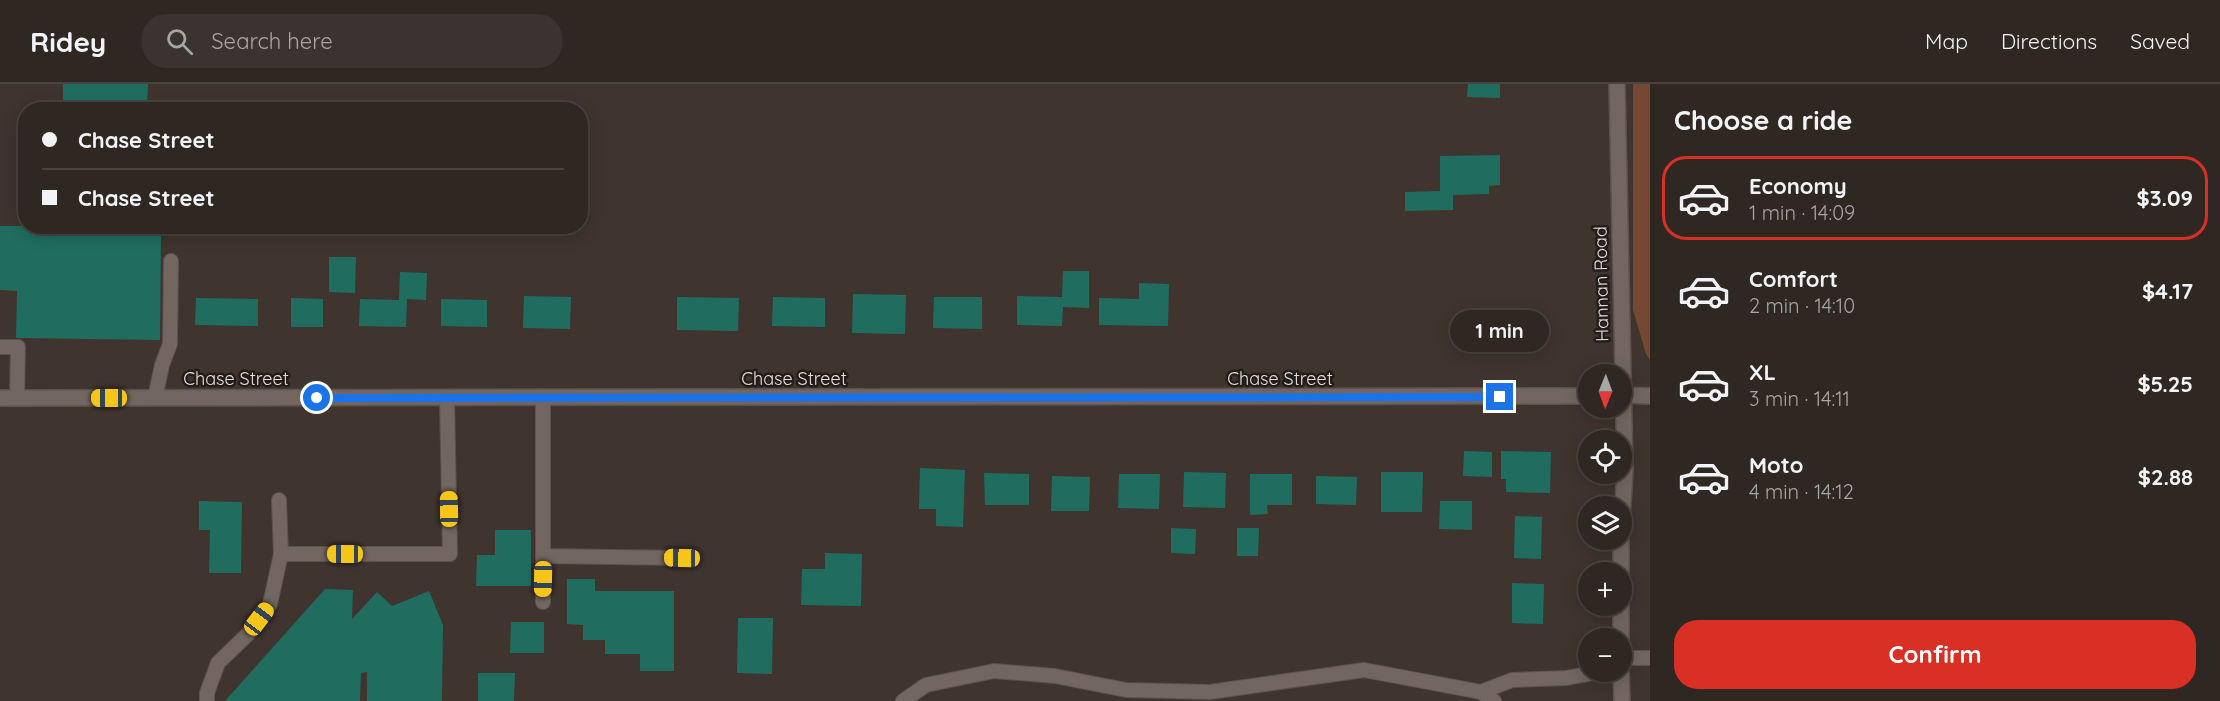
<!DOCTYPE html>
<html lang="en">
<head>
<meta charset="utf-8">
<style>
  body { margin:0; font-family:Quicksand,sans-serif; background:#3b332f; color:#f1f3f6; height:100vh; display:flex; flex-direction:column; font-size:22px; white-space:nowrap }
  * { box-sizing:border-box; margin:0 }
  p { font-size:20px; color:#a7a5a5 }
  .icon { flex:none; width:33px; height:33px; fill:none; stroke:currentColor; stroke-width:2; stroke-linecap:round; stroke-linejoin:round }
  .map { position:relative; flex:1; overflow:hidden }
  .panel { display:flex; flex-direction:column; background:#2f2722; width:570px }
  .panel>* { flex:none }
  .top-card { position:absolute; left:18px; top:18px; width:570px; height:132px; border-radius:24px; box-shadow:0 3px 15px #0003,0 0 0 2px #4a4440; display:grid; align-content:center; height:132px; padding:0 24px; background:#2f2722 }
  .needle { width:39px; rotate:181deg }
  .controls { position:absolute; left:1578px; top:280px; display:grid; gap:12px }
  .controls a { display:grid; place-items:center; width:54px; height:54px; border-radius:50%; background:#2f2722; box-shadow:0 3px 15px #0003,0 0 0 2px #4a4440; font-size:30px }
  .end { position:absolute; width:27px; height:27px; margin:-14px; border:8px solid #1a73e8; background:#fff; box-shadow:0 0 0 3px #fff }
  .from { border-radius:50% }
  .bubble { position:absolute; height:42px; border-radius:21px; background:#2f2722; box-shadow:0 3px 15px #0003,0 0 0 2px #4a4440; font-size:20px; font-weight:700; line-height:42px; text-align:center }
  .car { position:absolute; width:18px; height:36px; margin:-18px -9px; border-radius:8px; box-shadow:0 0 4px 2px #0007; background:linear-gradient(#f5c518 24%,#345 0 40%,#f5c518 0 76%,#345 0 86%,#f5c518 0) }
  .top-card b { display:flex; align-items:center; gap:21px; height:57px; font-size:22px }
  .top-card b+b { border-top:2px solid #4a4440 }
  .top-card i { width:15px; height:15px; background:#f1f3f6 }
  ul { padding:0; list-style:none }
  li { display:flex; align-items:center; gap:18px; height:84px; margin:0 12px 9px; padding:0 12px; border:3px solid transparent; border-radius:24px }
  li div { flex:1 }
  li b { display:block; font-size:22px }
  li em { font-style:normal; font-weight:700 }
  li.current { border-color:#d93025 }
  li>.icon { width:54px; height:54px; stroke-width:1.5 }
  h2 { padding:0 24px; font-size:27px; line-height:72px }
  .cta { display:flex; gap:12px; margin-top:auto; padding:12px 24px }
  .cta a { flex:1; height:69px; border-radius:24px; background:#d93025; color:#fff; font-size:24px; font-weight:700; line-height:69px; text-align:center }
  header { display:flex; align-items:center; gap:36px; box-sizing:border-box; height:84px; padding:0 30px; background:#2f2722; border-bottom:2px solid #4a4440 }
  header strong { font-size:28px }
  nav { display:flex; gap:33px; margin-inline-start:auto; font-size:21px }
  .search { width:420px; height:54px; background:#3b332f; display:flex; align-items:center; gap:15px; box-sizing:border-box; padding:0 21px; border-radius:24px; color:#a7a5a5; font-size:22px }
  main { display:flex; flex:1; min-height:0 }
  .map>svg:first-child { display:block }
  .green { fill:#744833 }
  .building { fill:#206d60 }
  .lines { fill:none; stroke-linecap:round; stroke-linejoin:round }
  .lane-casing { stroke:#5c524d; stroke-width:16 }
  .street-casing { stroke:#5c524d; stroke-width:18 }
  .secondary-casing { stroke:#5c524d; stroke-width:18 }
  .lane { stroke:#736660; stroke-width:14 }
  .street { stroke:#736660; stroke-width:15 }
  .secondary { stroke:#736660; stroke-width:15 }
  .route { stroke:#1a73e8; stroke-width:8 }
  .labels { text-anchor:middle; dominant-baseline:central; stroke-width:5; stroke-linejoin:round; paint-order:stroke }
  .street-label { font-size:18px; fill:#e7dfdc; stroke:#221d1a }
</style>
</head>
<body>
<header>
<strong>Ridey</strong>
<div class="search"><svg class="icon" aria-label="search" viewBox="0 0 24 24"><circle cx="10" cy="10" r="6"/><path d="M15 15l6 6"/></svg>Search here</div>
<nav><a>Map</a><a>Directions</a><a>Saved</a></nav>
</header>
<main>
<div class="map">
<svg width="1650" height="617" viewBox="0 0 1650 617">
  <rect width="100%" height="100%" fill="#3f342e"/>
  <path class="green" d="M 1633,0 L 1650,0 L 1650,276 L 1646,270 L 1633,226 Z"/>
  <path class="building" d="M 63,0 L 148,0 L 147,26 L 63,26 Z
    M 1468,0 L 1500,0 L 1500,14 L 1467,13 Z
    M 1500,71 L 1500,101 L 1489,102 L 1489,110 L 1453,111 L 1453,126 L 1405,127 L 1405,108 L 1440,107 L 1440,72 Z
    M 0,142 L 146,142 L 146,150 L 161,150 L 160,256 L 16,254 L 17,207 L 0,206 Z
    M 329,173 L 356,173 L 355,209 L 329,208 Z
    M 1063,187 L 1089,187 L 1089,224 L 1063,223 L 1062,242 L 1017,241 L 1017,212 L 1062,213 Z
    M 400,188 L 427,189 L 426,216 L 407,215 L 406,243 L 359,242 L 360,215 L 399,216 Z
    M 1139,199 L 1169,200 L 1168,242 L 1099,241 L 1099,214 L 1139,215 Z
    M 853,210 L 906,211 L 905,250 L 852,249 Z
    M 524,212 L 571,213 L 570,245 L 523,244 Z
    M 677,213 L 739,214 L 738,247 L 677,246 Z
    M 773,213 L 825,214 L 825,243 L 772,242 Z
    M 934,213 L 982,213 L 982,245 L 933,244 Z
    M 196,214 L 258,215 L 258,242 L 195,241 Z
    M 291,214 L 323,215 L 323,243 L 291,243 Z
    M 441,215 L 487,216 L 487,243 L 441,242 Z
    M 1464,367 L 1492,368 L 1492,393 L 1463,392 Z
    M 1501,367 L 1551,368 L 1550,409 L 1506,408 L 1506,395 L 1501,395 Z
    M 920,384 L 965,386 L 963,443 L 936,442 L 936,425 L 919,425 Z
    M 1184,388 L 1226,389 L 1225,424 L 1183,423 Z
    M 1381,388 L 1423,388 L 1422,428 L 1381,428 Z
    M 984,389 L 1029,390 L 1029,421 L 985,421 Z
    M 1119,390 L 1160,390 L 1159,425 L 1118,424 Z
    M 1250,390 L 1292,390 L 1292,421 L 1267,421 L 1268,430 L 1250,431 Z
    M 1052,392 L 1090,393 L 1089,427 L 1051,427 Z
    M 1316,392 L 1357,393 L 1356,421 L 1316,420 Z
    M 199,417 L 242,418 L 241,489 L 209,489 L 210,446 L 199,446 Z
    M 1440,417 L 1472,417 L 1472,446 L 1439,445 Z
    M 1515,432 L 1542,433 L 1541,475 L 1514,474 Z
    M 1171,444 L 1196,445 L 1195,470 L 1171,469 Z
    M 1237,444 L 1259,444 L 1258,472 L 1237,472 Z
    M 495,446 L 531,446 L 531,502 L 476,502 L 477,471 L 495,471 Z
    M 825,469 L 862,470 L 861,522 L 801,521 L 802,485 L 825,485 Z
    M 567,495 L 595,495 L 595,507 L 674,507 L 674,587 L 640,587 L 640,570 L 605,570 L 605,556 L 583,556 L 583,541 L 567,540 Z
    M 1512,499 L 1544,500 L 1543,540 L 1512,539 Z
    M 325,505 L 353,506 L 352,535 L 377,508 L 392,522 L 429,507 L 443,541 L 442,617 L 367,617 L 367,588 L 361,589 L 360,617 L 225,617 Z
    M 738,534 L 773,534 L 772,590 L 737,589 Z
    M 511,538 L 544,538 L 544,569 L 510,569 Z
    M 478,589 L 515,589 L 514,617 L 478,617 Z"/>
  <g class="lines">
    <defs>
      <path id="lane" d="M 0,263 L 18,263 L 17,314
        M 155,314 L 162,281 L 170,260 L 171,177
        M 281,470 L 450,470 L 447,313
        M 543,472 L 682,474
        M 543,518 L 543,314
        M 1622,574 L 1650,574
        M 207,617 L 207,609 L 218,579 L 248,550 L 270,520 L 281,470 L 279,416
        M 903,617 L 926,601 L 994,587 L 1055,592 L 1126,606 L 1210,608 L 1364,586 L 1481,608
        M 1494,617 L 1481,608 L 1512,596 L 1566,594 L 1599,588"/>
      <path id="street" d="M 1622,311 L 1650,312
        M 0,314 L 1588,312"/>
      <path id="secondary" d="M 1617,0 L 1625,387 L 1622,435
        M 1621,456 L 1621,489
        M 1621,522 L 1621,555
        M 1621,588 L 1622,617"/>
    </defs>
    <use href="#lane" class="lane-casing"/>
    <use href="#street" class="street-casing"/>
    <use href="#secondary" class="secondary-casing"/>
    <use href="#lane" class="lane"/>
    <use href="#street" class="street"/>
    <use href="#secondary" class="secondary"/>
  </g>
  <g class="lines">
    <path class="route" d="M 317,314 L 1500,313"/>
  </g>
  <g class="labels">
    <g class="street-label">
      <text transform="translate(1601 200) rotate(-91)">Hannan Road</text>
      <text x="236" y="294">Chase Street</text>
      <text x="794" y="294">Chase Street</text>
      <text x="1280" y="294">Chase Street</text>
    </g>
  </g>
</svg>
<div class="controls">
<a><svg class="needle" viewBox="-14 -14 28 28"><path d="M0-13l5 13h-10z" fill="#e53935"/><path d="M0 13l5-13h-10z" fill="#a7a5a5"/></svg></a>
<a><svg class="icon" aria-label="locate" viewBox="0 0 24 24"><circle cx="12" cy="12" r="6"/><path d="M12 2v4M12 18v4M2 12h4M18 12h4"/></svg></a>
<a><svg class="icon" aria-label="layers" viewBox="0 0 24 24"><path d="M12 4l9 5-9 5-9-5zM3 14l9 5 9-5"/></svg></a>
<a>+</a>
<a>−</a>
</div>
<i class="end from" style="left:317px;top:314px"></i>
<i class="end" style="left:1500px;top:313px"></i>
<div class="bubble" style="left:1450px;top:226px;width:99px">1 min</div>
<i class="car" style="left:109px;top:314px;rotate:270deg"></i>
<i class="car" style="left:449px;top:425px;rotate:359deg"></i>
<i class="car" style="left:345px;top:470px;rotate:270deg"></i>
<i class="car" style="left:682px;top:474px;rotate:271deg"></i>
<i class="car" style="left:543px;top:495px;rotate:181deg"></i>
<i class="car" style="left:259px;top:535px;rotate:37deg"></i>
<div class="top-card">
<b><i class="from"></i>Chase Street</b>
<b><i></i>Chase Street</b>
</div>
</div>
<section class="panel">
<h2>Choose a ride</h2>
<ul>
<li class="current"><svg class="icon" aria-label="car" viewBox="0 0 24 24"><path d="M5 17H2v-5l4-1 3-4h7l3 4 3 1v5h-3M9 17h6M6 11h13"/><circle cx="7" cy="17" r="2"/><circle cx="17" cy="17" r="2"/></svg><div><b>Economy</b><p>1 min · 14:09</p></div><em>$3.09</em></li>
<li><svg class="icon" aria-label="car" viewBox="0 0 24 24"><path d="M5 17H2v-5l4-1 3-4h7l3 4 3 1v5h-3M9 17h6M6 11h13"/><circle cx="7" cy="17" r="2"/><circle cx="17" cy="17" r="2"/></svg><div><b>Comfort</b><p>2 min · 14:10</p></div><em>$4.17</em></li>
<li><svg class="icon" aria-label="car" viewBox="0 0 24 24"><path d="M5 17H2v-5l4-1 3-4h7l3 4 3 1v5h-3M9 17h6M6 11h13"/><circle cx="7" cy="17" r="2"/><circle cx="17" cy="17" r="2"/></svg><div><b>XL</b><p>3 min · 14:11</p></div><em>$5.25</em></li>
<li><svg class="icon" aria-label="car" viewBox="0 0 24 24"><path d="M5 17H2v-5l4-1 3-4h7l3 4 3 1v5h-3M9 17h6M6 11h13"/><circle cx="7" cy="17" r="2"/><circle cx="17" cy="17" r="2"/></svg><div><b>Moto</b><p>4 min · 14:12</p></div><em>$2.88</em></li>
</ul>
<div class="cta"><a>Confirm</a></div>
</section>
</main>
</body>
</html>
